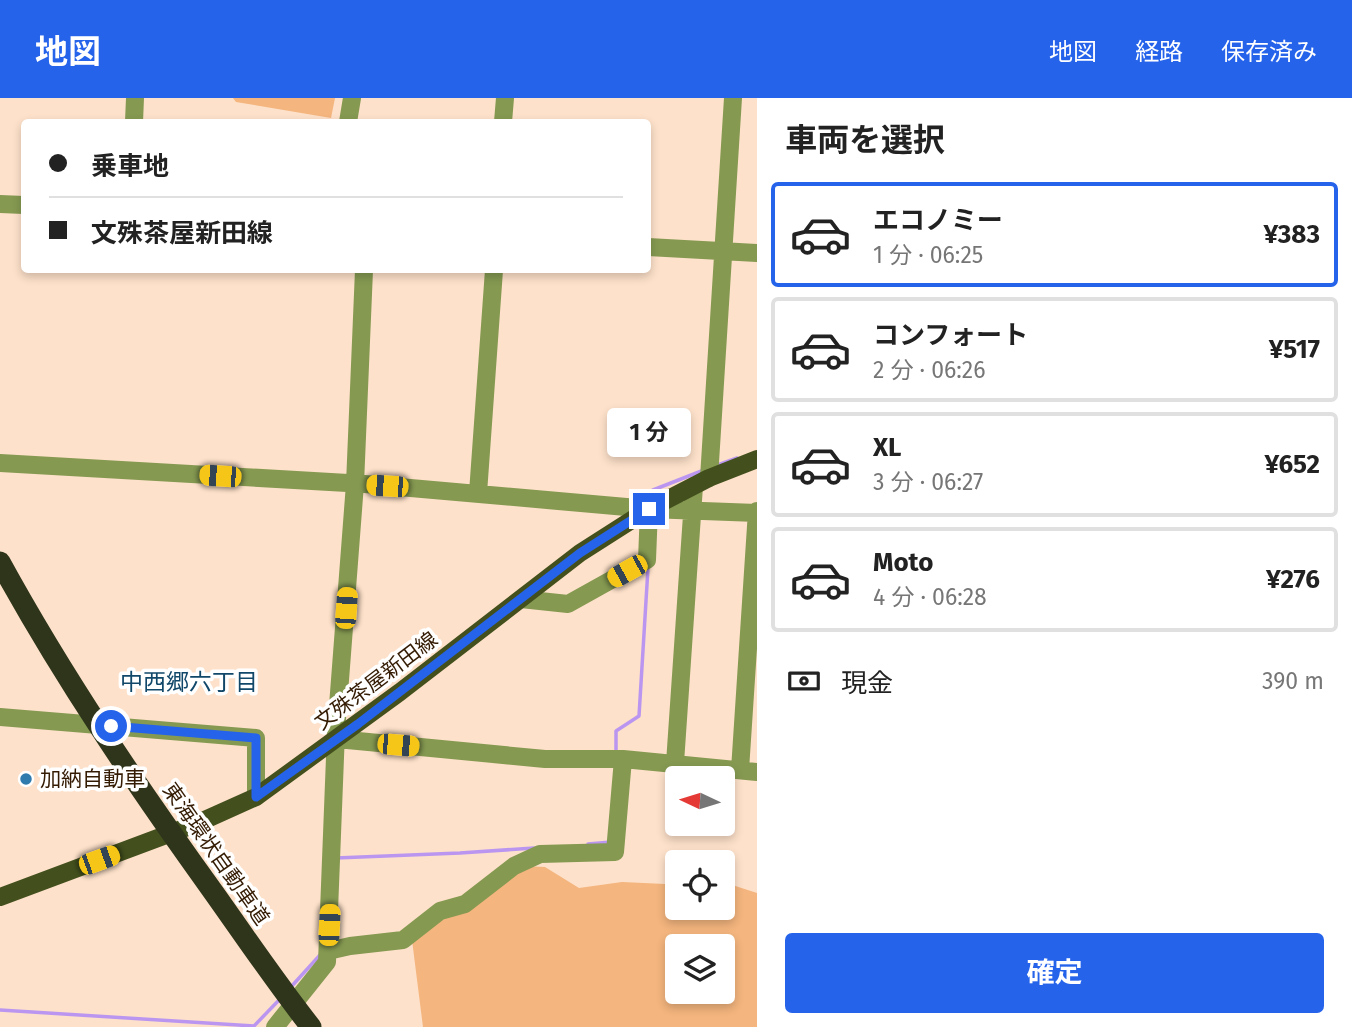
<!DOCTYPE html>
<html lang="ja">
<head>
<meta charset="utf-8">
<style>
  body { margin:0; font-family:"Fira Sans","Noto Sans JP",sans-serif; background:#f6f6f6; color:#222; height:100vh; display:flex; flex-direction:column; font-size:26px; white-space:nowrap }
  * { box-sizing:border-box; margin:0 }
  p { font-size:23px; color:#767676 }
  .icon { flex:none; width:38px; height:38px; fill:none; stroke:currentColor; stroke-width:2; stroke-linecap:round; stroke-linejoin:round }
  .map { position:relative; flex:1; overflow:hidden }
  .sheet { display:flex; flex-direction:column; background:#fff; width:595px }
  .sheet>* { flex:none }
  .guide { position:absolute; left:21px; top:21px; width:630px; height:154px; border-radius:7px; box-shadow:0 4px 10px #0003; display:grid; align-content:center; height:154px; padding:0 28px; background:#fff }
  .needle { width:46px; rotate:274deg }
  .controls { position:absolute; left:665px; top:668px; display:grid; gap:14px }
  .controls a { display:grid; place-items:center; width:70px; height:70px; border-radius:7px; background:#fff; box-shadow:0 4px 10px #0003; font-size:35px }
  .end { position:absolute; width:32px; height:32px; margin:-16px; border:9px solid #2563eb; background:#fff; box-shadow:0 0 0 4px #fff }
  .from { border-radius:50% }
  .bubble { position:absolute; height:49px; border-radius:7px; background:#fff; box-shadow:0 4px 10px #0003; font-size:23px; font-weight:700; line-height:49px; text-align:center }
  .car { position:absolute; width:21px; height:42px; margin:-21px -10px; border-radius:9px; box-shadow:0 0 5px 2px #0007; background:linear-gradient(#f5c518 24%,#345 0 40%,#f5c518 0 76%,#345 0 86%,#f5c518 0) }
  .guide b { display:flex; align-items:center; gap:24px; height:66px; font-size:26px }
  .guide b+b { border-top:2px solid #e0e0e0 }
  .guide i { width:18px; height:18px; background:#222 }
  ul { padding:0; list-style:none }
  li { display:flex; align-items:center; gap:21px; height:105px; margin:0 14px 10px; padding:0 14px; border:4px solid #e0e0e0; border-radius:7px }
  li div { flex:1 }
  li b { display:block; font-size:26px }
  li em { font-style:normal; font-weight:700 }
  li.selected { border-color:#2563eb }
  li>.icon { width:63px; height:63px; stroke-width:1.5 }
  h2 { padding:0 28px; font-size:32px; line-height:84px }
  .pay { display:flex; align-items:center; gap:18px; height:77px; padding:0 28px; font-size:26px }
  .pay p { margin-inline-start:auto }
  .primary-button { display:flex; gap:14px; margin-top:auto; padding:14px 28px }
  .primary-button a { flex:1; height:80px; border-radius:7px; background:#2563eb; color:#fff; font-size:28px; font-weight:700; line-height:80px; text-align:center }
  header { display:flex; align-items:center; gap:42px; box-sizing:border-box; height:98px; padding:0 35px; background:#2563eb; color:#fff }
  header strong { font-size:33px }
  nav { display:flex; gap:38px; margin-inline-start:auto; font-size:24px }
  main { display:flex; flex:1; min-height:0 }
  .map>svg:first-child { display:block }
  .green { fill:#f4b57e; fill-rule:evenodd }
  .lines { fill:none; stroke-linecap:round; stroke-linejoin:round }
  .stream { stroke:#bb96f0; stroke-width:3.5 }
  .minor { stroke:#859951; stroke-width:18 }
  .major { stroke:#43501d; stroke-width:18 }
  .highway { stroke:#2e351b; stroke-width:21 }
  .route { stroke:#2563eb; stroke-width:9 }
  .poi-dot { fill:#307bae; stroke:#fff; stroke-width:2.5 }
  .labels { text-anchor:middle; dominant-baseline:central; stroke-width:7; stroke-linejoin:round; paint-order:stroke }
  .street-label { font-size:21px; fill:#341b03; stroke:#fff }
  .poi-label { font-size:21px; fill:#341b03; stroke:#fff; text-anchor:start }
  .neighbourhood-label { font-size:23px; fill:#114769; stroke:#fff }
</style>
</head>
<body>
<header>
<strong>地図</strong>
<nav><a>地図</a><a>経路</a><a>保存済み</a></nav>
</header>
<main>
<div class="map">
<svg width="757" height="929" viewBox="0 0 757 929">
  <rect width="100%" height="100%" fill="#fde1ca"/>
  <path class="green" d="M 233,0 L 335,0 L 331,20 L 236,4 Z
    M 524,768 L 545,769 L 579,790 L 622,784 L 665,786 L 677,782 L 677,810 L 723,810 L 723,784 L 757,795 L 757,929 L 423,929 L 412,842 ZM 677,849 L 723,849 L 723,894 L 677,894 Z"/>
  <g class="lines">
    <path class="stream" d="M 715,368 L 737,360
      M 652,403 L 653,392 L 704,372
      M 616,656 L 616,633 L 639,618 L 648,470
      M 588,746 L 611,744
      M 336,760 L 460,755 L 534,750
      M 290,890 L 320,857
      M 0,912 L 254,928 L 280,901"/>
    <path class="minor" d="M 134,24 L 135,0
      M 348,24 L 352,0
      M 503,24 L 505,0
      M 0,106 L 24,107
      M 648,149 L 757,155
      M 0,365 L 365,386 L 649,411 L 757,415
      M 709,380 L 733,0
      M 478,395 L 494,172
      M 521,501 L 568,506 L 647,462 L 649,411
      M 0,619 L 256,640 L 256,699
      M 337,641 L 545,661 L 623,661 L 757,674
      M 675,665 L 694,388
      M 740,672 L 757,413
      M 328,853 L 350,848 L 403,842 L 440,813 L 465,806 L 514,768 L 540,756 L 615,754 L 623,661
      M 275,929 L 327,864 L 336,634 L 355,386 L 364,172"/>
    <path class="major" d="M 0,799 L 198,725 L 256,699 L 400,594 L 580,455 L 649,411 L 709,380 L 757,361"/>
    <path class="highway" d="M 0,464 C 63,579 137,688 214,795 C 246,840 277,886 311,929"/>
  </g>
  <g class="lines">
    <path class="route" d="M 111,628 L 256,640 L 256,699 L 358,626 L 580,455 L 649,411"/>
  </g>
  <circle class="poi-dot" cx="26" cy="681" r="7"/>
  <g class="labels">
    <g class="street-label">
      <text transform="translate(376 583) rotate(-37)">文殊茶屋新田線</text>
      <text transform="translate(216 756) rotate(55)">東海環状自動車道</text>
    </g>
    <g class="poi-label">
      <text x="40" y="681">加納自動車</text>
    </g>
    <g class="neighbourhood-label">
      <text x="189" y="584">中西郷六丁目</text>
    </g>
  </g>
</svg>
<div class="controls">
<a><svg class="needle" viewBox="-14 -14 28 28"><path d="M0-13l5 13h-10z" fill="#e53935"/><path d="M0 13l5-13h-10z" fill="#767676"/></svg></a>
<a><svg class="icon" aria-label="locate" viewBox="0 0 24 24"><circle cx="12" cy="12" r="6"/><path d="M12 2v4M12 18v4M2 12h4M18 12h4"/></svg></a>
<a><svg class="icon" aria-label="layers" viewBox="0 0 24 24"><path d="M12 4l9 5-9 5-9-5zM3 14l9 5 9-5"/></svg></a>
</div>
<i class="end from" style="left:111px;top:628px"></i>
<i class="end" style="left:649px;top:411px"></i>
<div class="bubble" style="left:607px;top:310px;width:84px">1 分</div>
<i class="car" style="left:220px;top:378px;rotate:274deg"></i>
<i class="car" style="left:387px;top:388px;rotate:274deg"></i>
<i class="car" style="left:627px;top:473px;rotate:241deg"></i>
<i class="car" style="left:346px;top:510px;rotate:4deg"></i>
<i class="car" style="left:398px;top:647px;rotate:95deg"></i>
<i class="car" style="left:99px;top:762px;rotate:70deg"></i>
<i class="car" style="left:329px;top:827px;rotate:3deg"></i>
<div class="guide">
<b><i class="from"></i>乗車地</b>
<b><i></i>文殊茶屋新田線</b>
</div>
</div>
<section class="sheet">
<h2>車両を選択</h2>
<ul>
<li class="selected"><svg class="icon" aria-label="car" viewBox="0 0 24 24"><path d="M5 17H2v-5l4-1 3-4h7l3 4 3 1v5h-3M9 17h6M6 11h13"/><circle cx="7" cy="17" r="2"/><circle cx="17" cy="17" r="2"/></svg><div><b>エコノミー</b><p>1 分 · 06:25</p></div><em>¥383</em></li>
<li><svg class="icon" aria-label="car" viewBox="0 0 24 24"><path d="M5 17H2v-5l4-1 3-4h7l3 4 3 1v5h-3M9 17h6M6 11h13"/><circle cx="7" cy="17" r="2"/><circle cx="17" cy="17" r="2"/></svg><div><b>コンフォート</b><p>2 分 · 06:26</p></div><em>¥517</em></li>
<li><svg class="icon" aria-label="car" viewBox="0 0 24 24"><path d="M5 17H2v-5l4-1 3-4h7l3 4 3 1v5h-3M9 17h6M6 11h13"/><circle cx="7" cy="17" r="2"/><circle cx="17" cy="17" r="2"/></svg><div><b>XL</b><p>3 分 · 06:27</p></div><em>¥652</em></li>
<li><svg class="icon" aria-label="car" viewBox="0 0 24 24"><path d="M5 17H2v-5l4-1 3-4h7l3 4 3 1v5h-3M9 17h6M6 11h13"/><circle cx="7" cy="17" r="2"/><circle cx="17" cy="17" r="2"/></svg><div><b>Moto</b><p>4 分 · 06:28</p></div><em>¥276</em></li>
</ul>
<div class="pay"><svg class="icon" aria-label="cash" viewBox="0 0 24 24"><path d="M3 7h18v10H3z"/><circle cx="12" cy="12" r="2"/></svg>現金<p>390 m</p></div>
<div class="primary-button"><a>確定</a></div>
</section>
</main>
</body>
</html>
